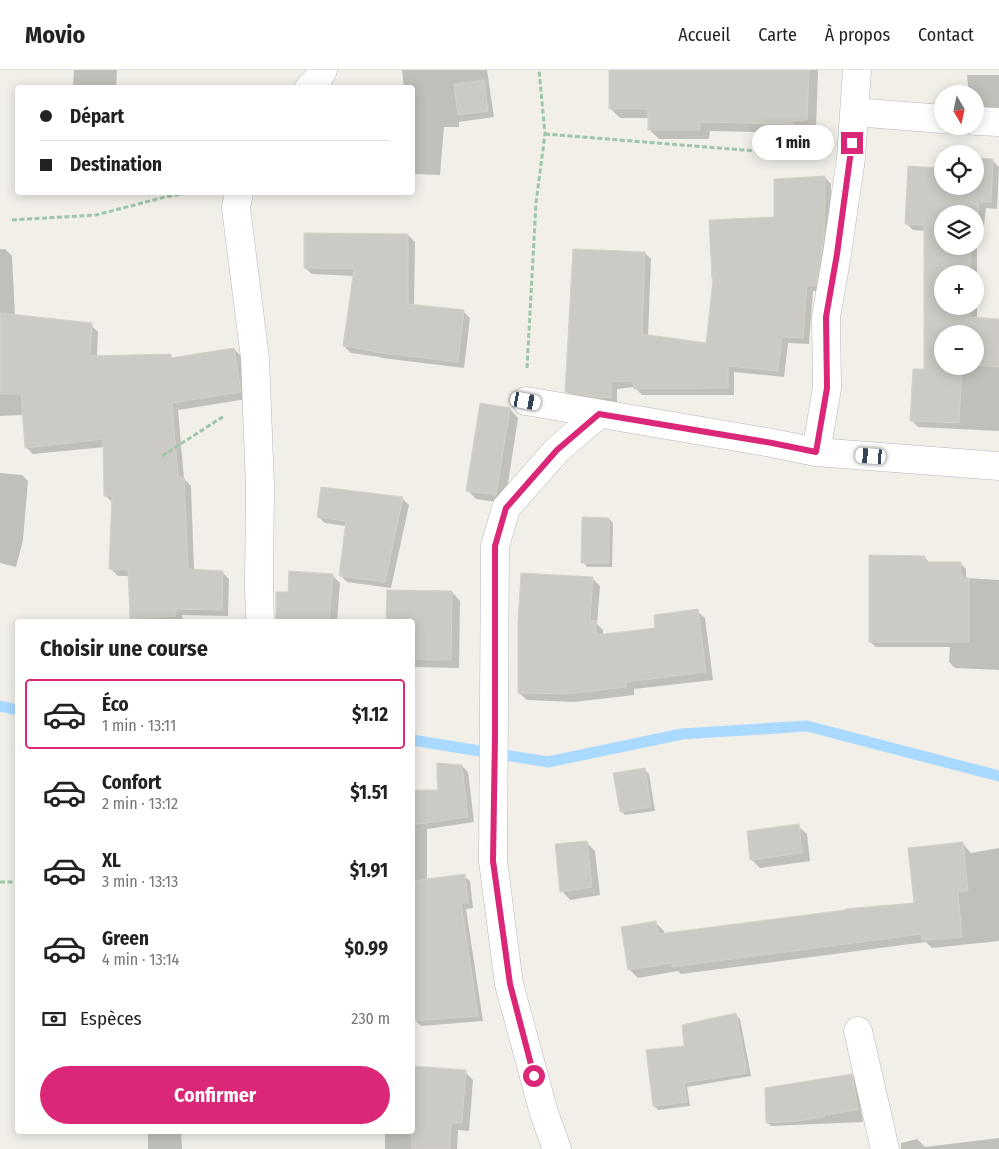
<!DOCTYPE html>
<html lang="fr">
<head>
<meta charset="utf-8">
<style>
  body { margin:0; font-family:"Fira Sans Condensed",sans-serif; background:#f2f2f2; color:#222; height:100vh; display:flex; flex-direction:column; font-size:19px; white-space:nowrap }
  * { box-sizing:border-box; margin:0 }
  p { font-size:16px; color:#767676 }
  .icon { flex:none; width:28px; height:28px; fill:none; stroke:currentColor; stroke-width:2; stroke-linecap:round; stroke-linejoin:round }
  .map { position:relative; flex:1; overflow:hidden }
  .side { position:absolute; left:15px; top:549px; width:400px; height:515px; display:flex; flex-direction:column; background:#fff; border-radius:5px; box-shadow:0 2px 12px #0003 }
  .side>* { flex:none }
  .top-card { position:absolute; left:15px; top:15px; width:400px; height:110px; border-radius:5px; box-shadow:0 2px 12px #0003; display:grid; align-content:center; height:110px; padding:0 25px; background:#fff }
  .needle { width:32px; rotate:171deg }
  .fabs { position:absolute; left:934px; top:15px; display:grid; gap:10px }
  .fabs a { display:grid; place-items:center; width:50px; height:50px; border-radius:50%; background:#fff; box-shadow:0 2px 12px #0003; font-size:25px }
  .end { position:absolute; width:22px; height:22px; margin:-11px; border:6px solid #db2777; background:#fff; box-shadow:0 0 0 2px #fff }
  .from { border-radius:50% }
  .bubble { position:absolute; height:35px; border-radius:18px; background:#fff; box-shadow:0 2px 12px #0003; font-size:16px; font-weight:700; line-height:35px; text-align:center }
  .car { position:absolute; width:15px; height:30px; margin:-15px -8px; border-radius:6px; box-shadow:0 0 4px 1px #0007; background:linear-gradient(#fff 24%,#345 0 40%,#fff 0 76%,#345 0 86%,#fff 0) }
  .top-card b { display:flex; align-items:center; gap:18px; height:48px; font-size:19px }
  .top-card b+b { border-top:1px solid #e0e0e0 }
  .top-card i { width:12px; height:12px; background:#222 }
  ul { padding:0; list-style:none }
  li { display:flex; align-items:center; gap:15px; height:70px; margin:0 10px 8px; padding:0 15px; border:2px solid transparent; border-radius:5px }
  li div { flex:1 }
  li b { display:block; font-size:19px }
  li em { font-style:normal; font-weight:700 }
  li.selected { border-color:#db2777 }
  li>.icon { width:45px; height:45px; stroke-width:1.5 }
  h2 { padding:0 25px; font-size:22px; line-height:60px }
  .pay { display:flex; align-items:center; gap:12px; height:55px; padding:0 25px; font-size:19px }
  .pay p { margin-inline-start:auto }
  .button { display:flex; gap:10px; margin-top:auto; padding:10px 25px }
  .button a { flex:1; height:58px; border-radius:30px; background:#db2777; color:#fff; font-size:20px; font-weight:700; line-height:58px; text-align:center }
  header { display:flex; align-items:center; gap:30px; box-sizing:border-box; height:70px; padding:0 25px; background:#fff; border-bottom:1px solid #e0e0e0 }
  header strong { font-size:24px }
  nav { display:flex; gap:28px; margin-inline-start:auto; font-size:18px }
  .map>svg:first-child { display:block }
  .shadow { fill:#0003; fill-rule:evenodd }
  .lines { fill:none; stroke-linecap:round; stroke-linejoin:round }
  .stream { stroke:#aadaff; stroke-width:11 }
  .building { fill:#cccac5; stroke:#d6d1c6 }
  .street-casing { stroke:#b5b8bc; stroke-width:29 }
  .path { stroke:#9cc7a9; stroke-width:3; stroke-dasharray:5 2.5; stroke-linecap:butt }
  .street { stroke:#fff; stroke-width:28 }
  .route { stroke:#db2777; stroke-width:6 }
</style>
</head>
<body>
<header>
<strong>Movio</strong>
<nav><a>Accueil</a><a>Carte</a><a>À propos</a><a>Contact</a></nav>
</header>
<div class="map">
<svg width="999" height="1079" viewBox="0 0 999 1079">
  <rect width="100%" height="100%" fill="#f1efe8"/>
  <path class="shadow" d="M 74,0 L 117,0 L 116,18 L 73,18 Z
    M 402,0 L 487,0 L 494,47 L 459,52 L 459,57 L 444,57 L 440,105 L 412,104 L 412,18 L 404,18 Z
    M 610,0 L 818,0 L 816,59 L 802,60 L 803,63 L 710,61 L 709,69 L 659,69 L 649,59 L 649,48 L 620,48 L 610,38 Z
    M 967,5 L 999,5 L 999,42 L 975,40 L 975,24 L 969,24 Z
    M 941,88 L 942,88 L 942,116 L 975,116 L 975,90 L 992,90 L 999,97 L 997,139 L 986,138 L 983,164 L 977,164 L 977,249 L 999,250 L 999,361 L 918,357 L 911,350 L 925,301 L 925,161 L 913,160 L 906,153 L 941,99 ZM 942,144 L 975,144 L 975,176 L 942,176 ZM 942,204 L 975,204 L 975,236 L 942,236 ZM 942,264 L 975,264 L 975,296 L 942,296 Z
    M 825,107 L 831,114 L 830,175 L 822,222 L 813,221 L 809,274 L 788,273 L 784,307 L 734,302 L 734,325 L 642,325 L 634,317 L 617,319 L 617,334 L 573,328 L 566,321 L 645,183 L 651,189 L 648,266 L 707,274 L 775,148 Z
    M 408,165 L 415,172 L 414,236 L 463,241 L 470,248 L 464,298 L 382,288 L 380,287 L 351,283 L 344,276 L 355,206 L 312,204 L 305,198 Z
    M 0,179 L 5,179 L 12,186 L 15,246 L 91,255 L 98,262 L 97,287 L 170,285 L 174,289 L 234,279 L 241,286 L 247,329 L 178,340 L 184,409 L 191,416 L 194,500 L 222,502 L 229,509 L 228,546 L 182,545 L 183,551 L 135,551 L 132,548 L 129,506 L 118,506 L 111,499 L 112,432 L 105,425 L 105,377 L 33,384 L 26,377 L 23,345 L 0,346 Z
    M 510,339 L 518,348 L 505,433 L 476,429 L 468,421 Z
    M 0,403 L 22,405 L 28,411 L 23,470 L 16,497 L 0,493 Z
    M 402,428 L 409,435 L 391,518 L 347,512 L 341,506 L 347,456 L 325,453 L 318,447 Z
    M 609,449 L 613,453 L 612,497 L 587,497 L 583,492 Z
    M 924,487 L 930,493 L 960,493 L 966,499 L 966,508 L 999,510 L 999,600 L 955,598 L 949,592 L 950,577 L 876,577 L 870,572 Z
    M 333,506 L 340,513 L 337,551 L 277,551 L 277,523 L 289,523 Z
    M 592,508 L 600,516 L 597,554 L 603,560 L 603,566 L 657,559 L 697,541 L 705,548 L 713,610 L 634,619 L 634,625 L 574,632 L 527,630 L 519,623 Z
    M 388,521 L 452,522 L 460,531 L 459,598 L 412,597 L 412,551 L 387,551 Z
    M 462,696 L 468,702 L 474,752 L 427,759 L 427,810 L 464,806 L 470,811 L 473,838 L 466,839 L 483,951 L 421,956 L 415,950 L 412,936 L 412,721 L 439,721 Z
    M 645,700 L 649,704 L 655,741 L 625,745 L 621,741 Z
    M 798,756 L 807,764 L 810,791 L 760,798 L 751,789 Z
    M 586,772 L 595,781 L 600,825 L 570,830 L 562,821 Z
    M 963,774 L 971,783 L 999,778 L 999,871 L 932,878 L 926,872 L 681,904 L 678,901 L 638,908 L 630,900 L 656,853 L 664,861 L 664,865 L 915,834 Z
    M 736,945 L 740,949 L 751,1006 L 687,1017 L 690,1036 L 658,1040 L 654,1036 L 685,977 Z
    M 465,1002 L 473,1010 L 469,1061 L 458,1060 L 457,1079 L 385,1079 L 385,1061 L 412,1061 Z
    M 851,1005 L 856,1010 L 863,1052 L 771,1056 L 767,1052 Z
    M 148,1061 L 181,1061 L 182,1079 L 148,1079 Z
    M 999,1068 L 999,1079 L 901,1079 L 901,1073 L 917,1069 L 925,1077 Z"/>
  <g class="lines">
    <path class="stream" d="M 0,636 L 18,640
      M 412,670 L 548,692 L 682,664 L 807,656 L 999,706"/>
  </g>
  <path class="building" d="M 609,0 L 809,0 L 807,50 L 793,51 L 793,54 L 700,52 L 700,60 L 648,60 L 648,39 L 609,39 Z
    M 484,10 L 488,41 L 458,45 L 454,14 Z
    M 940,87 L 942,87 L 942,116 L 975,116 L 975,88 L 993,89 L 991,132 L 979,132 L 977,158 L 975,158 L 975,144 L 942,144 L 942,176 L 971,176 L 970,204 L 942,204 L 942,236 L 970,236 L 970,247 L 999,249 L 999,297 L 975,295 L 975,264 L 942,264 L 942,296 L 962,296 L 959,353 L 910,351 L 913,299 L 924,299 L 924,155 L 905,154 L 908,96 L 940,98 Z
    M 825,106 L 824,167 L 816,216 L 807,215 L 803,268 L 782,267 L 778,301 L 728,296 L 728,318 L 634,319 L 633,311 L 611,312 L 611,328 L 594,327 L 565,322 L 573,179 L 645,182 L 642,264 L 706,273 L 713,209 L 712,209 L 709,150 L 774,147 L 774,109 Z
    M 304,163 L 408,164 L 408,234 L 464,240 L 458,292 L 374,282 L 374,281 L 343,276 L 354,199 L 304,198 Z
    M 0,243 L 92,253 L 90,286 L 171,284 L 171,288 L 234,278 L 241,322 L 172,333 L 178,406 L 184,408 L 188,499 L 223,501 L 222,540 L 176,539 L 176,546 L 130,549 L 128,500 L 109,499 L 112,426 L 104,426 L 103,369 L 25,378 L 21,324 L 0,324 Z
    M 480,333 L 510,338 L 496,425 L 466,421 Z
    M 321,417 L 403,427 L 385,512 L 339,506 L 346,451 L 317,447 Z
    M 582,447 L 609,448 L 609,493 L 581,493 Z
    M 869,485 L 925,486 L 925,492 L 961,492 L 961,507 L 969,508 L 969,572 L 869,572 Z
    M 289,501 L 333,504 L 329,551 L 276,551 L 276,522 L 288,522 Z
    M 521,503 L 593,507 L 590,550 L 596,551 L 596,565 L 655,558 L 654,545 L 698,539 L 706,602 L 626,612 L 627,617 L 566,624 L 518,623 L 518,553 Z
    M 387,520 L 452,521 L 451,590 L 412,589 L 412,551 L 386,551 Z
    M 437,693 L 462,695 L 468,747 L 412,755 L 412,720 L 438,720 L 437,710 Z
    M 645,698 L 651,737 L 620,742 L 613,703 Z
    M 799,754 L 802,783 L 750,790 L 747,761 Z
    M 587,771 L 592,817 L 560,822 L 555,774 Z
    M 963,772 L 968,821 L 958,822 L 962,867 L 922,870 L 921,864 L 672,897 L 672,893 L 628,900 L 621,857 L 656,851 L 658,864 L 845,840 L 845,839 L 914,833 L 908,778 Z
    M 465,804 L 468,833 L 461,833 L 478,946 L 412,951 L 412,811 Z
    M 736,943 L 747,1003 L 684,1013 L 687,1032 L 653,1036 L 646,980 L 684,976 L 682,955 Z
    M 412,996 L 466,1000 L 462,1053 L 451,1053 L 450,1079 L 412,1079 Z
    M 852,1004 L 858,1040 L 824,1045 L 825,1047 L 797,1051 L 766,1053 L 765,1018 Z"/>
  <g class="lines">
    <defs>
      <path id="street" d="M 309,18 L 317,10 L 323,0
        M 855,42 L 942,49
        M 975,51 L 999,52
        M 239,122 L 236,138 L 255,288 L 260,416 L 259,517 L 260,551
        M 526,331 L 772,373 L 816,382 L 999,396
        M 816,382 L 827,318 L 826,247 L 837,184 L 851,88 L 857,0
        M 858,961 L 885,1079
        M 557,1079 L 544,1043 L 509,914 L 493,791 L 495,476 L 506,438 L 557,380 L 599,344"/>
    </defs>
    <use href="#street" class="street-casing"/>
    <path class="path" d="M 545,64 L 818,86
      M 12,150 L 96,145 L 165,127 L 192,122
      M 527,298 L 536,133 L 545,64 L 539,0
      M 162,386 L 224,346
      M 0,812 L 18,812"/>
    <use href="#street" class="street"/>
  </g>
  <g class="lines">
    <path class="route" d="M 534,1006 L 510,914 L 493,791 L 495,666 L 495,476 L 506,438 L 557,380 L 599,344 L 772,373 L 816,382 L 827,318 L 826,247 L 837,184 L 852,73"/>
  </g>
</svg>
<div class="fabs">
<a><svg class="needle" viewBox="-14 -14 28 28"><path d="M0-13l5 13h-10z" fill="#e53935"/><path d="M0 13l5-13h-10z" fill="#767676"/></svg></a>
<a><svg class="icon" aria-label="locate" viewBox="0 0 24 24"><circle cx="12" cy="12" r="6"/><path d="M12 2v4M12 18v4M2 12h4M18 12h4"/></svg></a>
<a><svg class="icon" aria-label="layers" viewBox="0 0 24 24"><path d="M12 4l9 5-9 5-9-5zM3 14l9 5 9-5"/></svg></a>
<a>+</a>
<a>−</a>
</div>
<i class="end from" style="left:534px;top:1006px"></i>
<i class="end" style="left:852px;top:73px"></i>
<div class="bubble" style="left:752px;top:55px;width:82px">1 min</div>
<i class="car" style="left:526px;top:331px;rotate:100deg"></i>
<i class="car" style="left:871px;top:386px;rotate:274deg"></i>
<div class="top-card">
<b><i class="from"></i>Départ</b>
<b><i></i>Destination</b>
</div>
<section class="side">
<h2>Choisir une course</h2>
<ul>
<li class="selected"><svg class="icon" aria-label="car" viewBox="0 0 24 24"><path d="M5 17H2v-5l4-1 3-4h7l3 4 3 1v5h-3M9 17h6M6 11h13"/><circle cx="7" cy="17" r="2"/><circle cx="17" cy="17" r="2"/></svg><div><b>Éco</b><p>1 min · 13:11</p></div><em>$1.12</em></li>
<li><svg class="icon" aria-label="car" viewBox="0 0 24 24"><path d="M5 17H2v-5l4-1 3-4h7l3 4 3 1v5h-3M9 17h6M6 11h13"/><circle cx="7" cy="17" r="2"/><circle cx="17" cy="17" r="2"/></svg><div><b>Confort</b><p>2 min · 13:12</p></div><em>$1.51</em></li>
<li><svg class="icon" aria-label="car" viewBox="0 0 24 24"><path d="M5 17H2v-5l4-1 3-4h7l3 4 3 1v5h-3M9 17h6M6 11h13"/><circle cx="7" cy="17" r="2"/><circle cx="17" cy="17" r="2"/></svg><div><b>XL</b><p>3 min · 13:13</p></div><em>$1.91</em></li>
<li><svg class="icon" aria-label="car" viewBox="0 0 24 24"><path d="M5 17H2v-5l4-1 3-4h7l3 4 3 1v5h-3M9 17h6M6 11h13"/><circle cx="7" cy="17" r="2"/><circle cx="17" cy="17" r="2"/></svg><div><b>Green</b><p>4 min · 13:14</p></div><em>$0.99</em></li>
</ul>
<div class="pay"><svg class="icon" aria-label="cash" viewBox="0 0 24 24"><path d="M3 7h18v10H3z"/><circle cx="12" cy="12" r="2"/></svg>Espèces<p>230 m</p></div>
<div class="button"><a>Confirmer</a></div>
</section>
</div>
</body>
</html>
